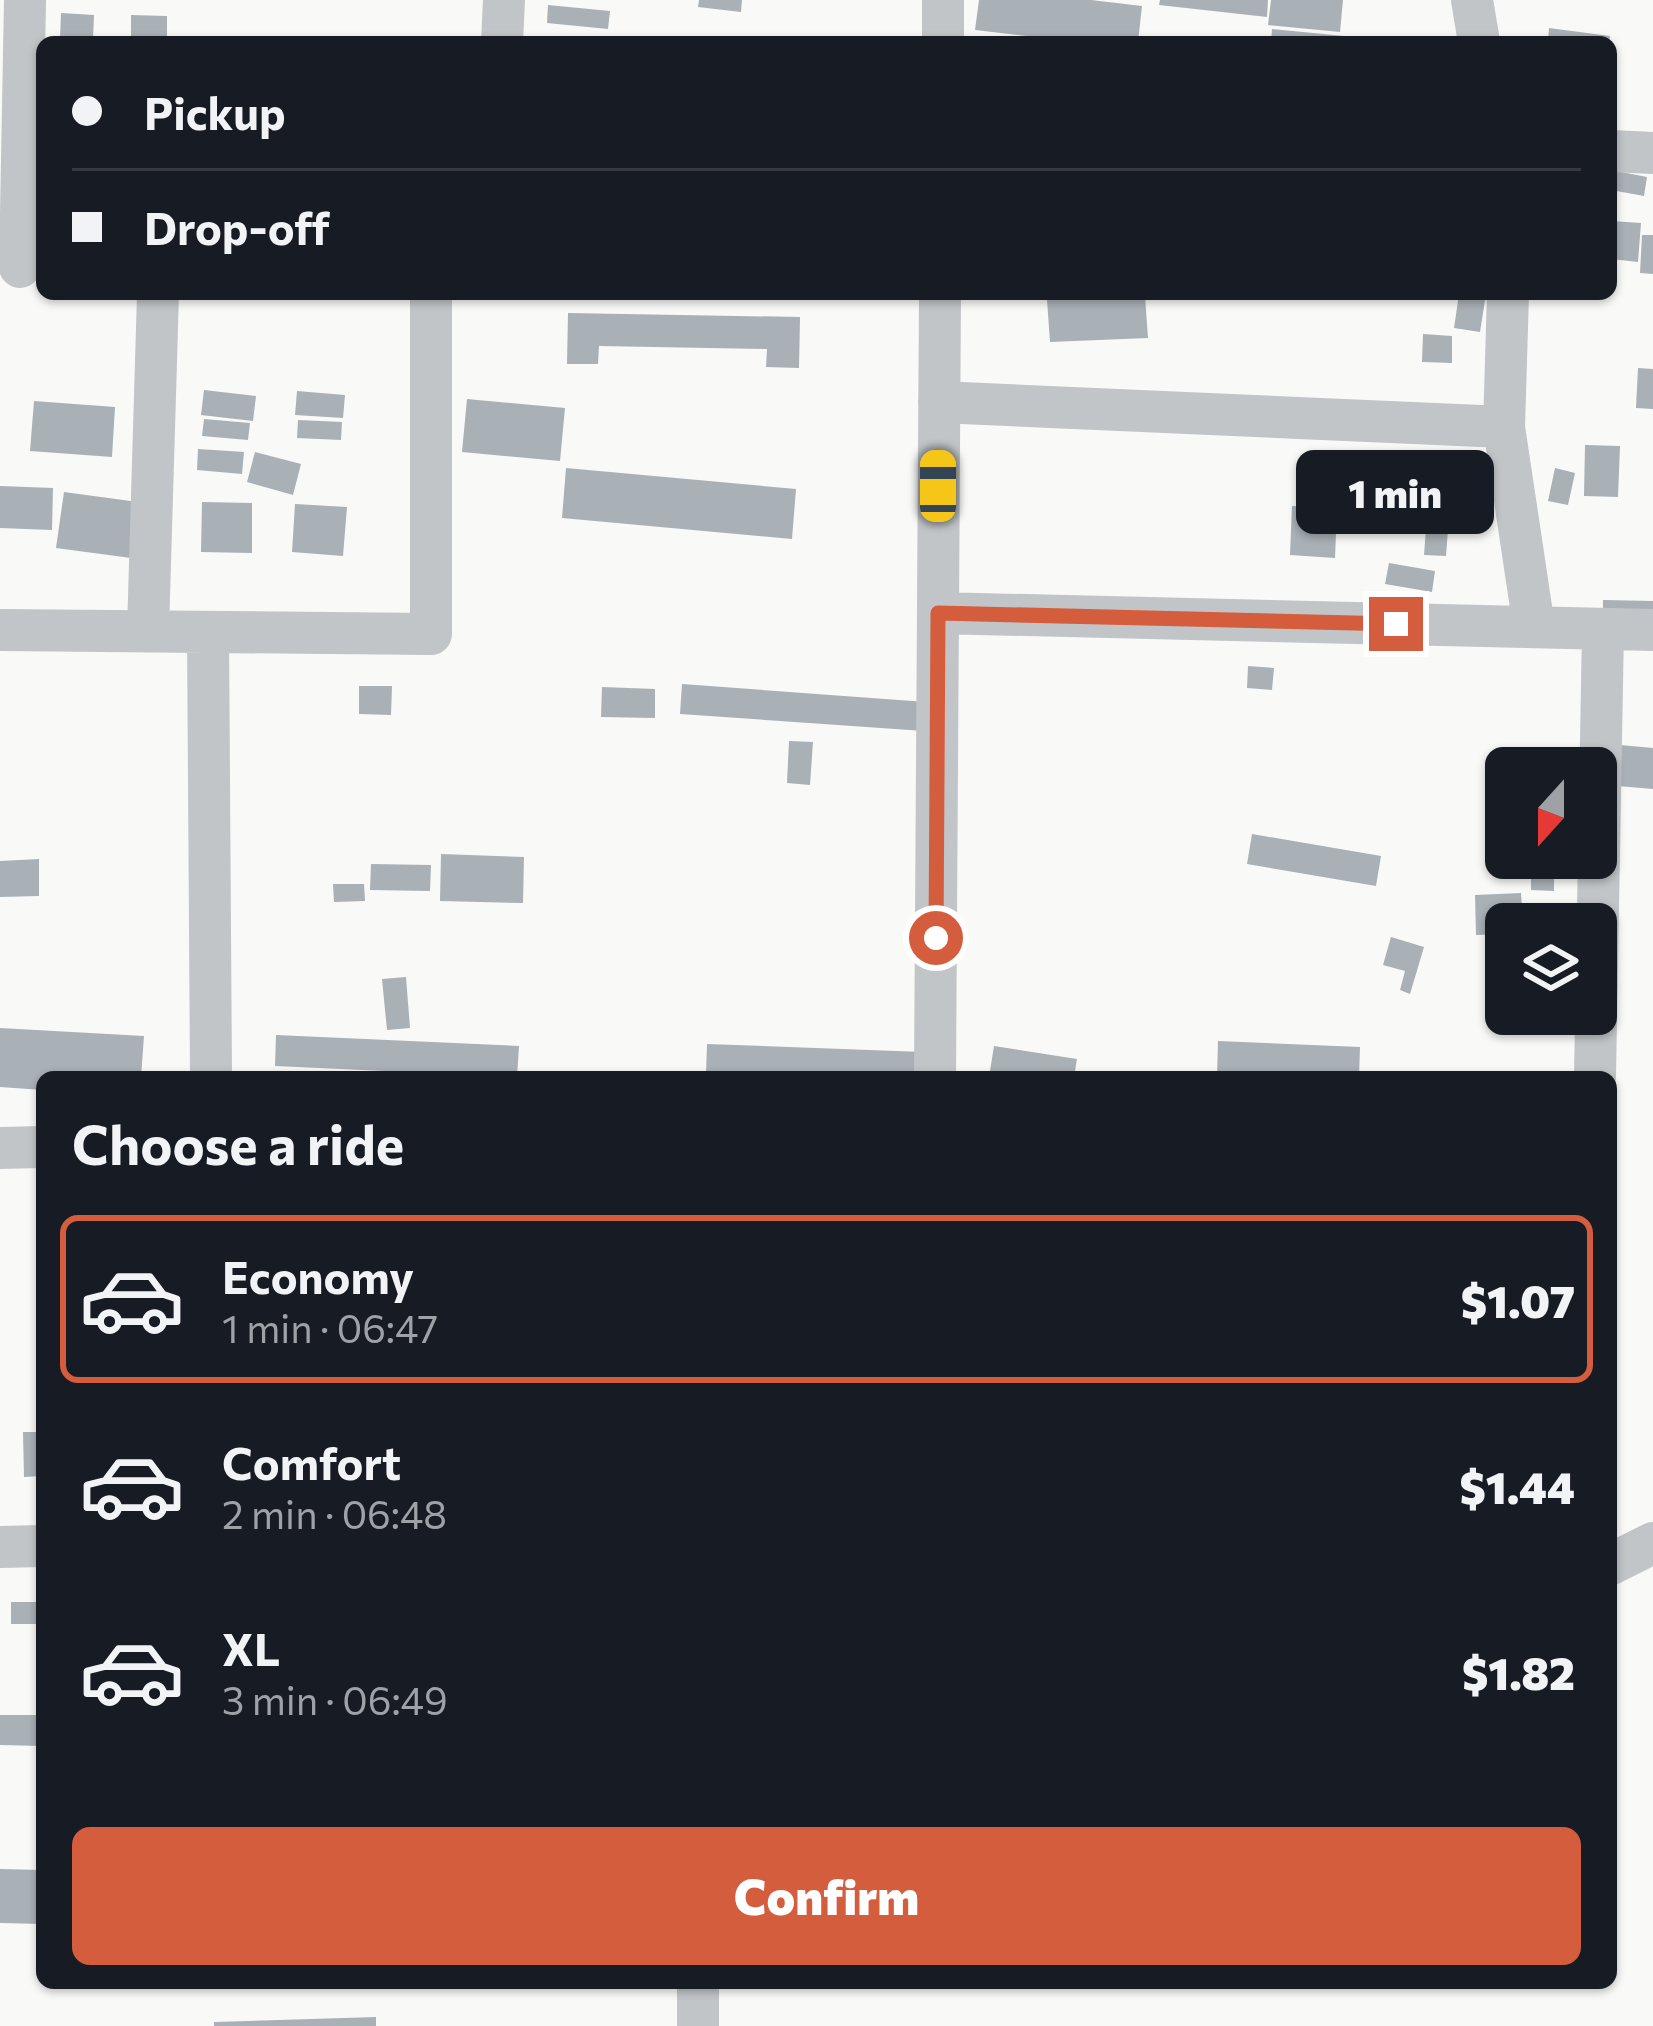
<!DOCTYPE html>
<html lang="en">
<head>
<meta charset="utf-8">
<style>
  body { margin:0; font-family:Commissioner,sans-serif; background:#242831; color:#f1f3f6; height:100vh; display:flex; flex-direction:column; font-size:45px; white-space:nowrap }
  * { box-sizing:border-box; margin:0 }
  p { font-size:39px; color:#9ea1a6 }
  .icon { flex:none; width:66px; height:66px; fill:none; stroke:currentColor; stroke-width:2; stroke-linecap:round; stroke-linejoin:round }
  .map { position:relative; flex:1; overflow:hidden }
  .details { position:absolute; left:36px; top:1071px; width:1581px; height:918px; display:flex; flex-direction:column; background:#171b24; border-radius:18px; box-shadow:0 3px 9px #0004 }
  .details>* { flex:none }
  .hud { position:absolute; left:36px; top:36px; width:1581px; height:264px; border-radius:18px; box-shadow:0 3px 9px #0004; display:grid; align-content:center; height:264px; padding:0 36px; background:#171b24 }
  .needle { width:78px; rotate:201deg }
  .buttons { position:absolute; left:1485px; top:747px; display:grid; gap:24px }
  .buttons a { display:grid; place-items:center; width:132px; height:132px; border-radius:18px; background:#171b24; box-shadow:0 3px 9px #0004; font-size:60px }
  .end { position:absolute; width:54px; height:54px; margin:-27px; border:15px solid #d45d3d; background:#fff; box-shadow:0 0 0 6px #fff }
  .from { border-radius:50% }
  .bubble { position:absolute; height:84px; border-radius:18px; background:#171b24; box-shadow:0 3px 9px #0004; font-size:39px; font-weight:800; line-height:84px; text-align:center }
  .car { position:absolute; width:36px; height:72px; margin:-36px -18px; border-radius:15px; box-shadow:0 0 9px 3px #0007; background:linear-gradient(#f5c518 24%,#345 0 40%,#f5c518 0 76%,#345 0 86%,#f5c518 0) }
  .hud b { display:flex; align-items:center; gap:42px; height:114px; font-size:45px }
  .hud b+b { border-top:3px solid #363941 }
  .hud i { width:30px; height:30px; background:#f1f3f6 }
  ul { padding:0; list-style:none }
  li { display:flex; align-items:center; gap:36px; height:168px; margin:0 24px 18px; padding:0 12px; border:6px solid transparent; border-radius:18px }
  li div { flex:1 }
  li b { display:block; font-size:45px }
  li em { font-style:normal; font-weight:800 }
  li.on { border-color:#d45d3d }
  li>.icon { width:108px; height:108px; stroke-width:1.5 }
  h2 { padding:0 36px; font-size:54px; line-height:144px }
  .primary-button { display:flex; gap:24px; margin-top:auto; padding:24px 36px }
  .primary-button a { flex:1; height:138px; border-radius:18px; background:#d45d3d; color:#fff; font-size:48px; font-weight:800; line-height:138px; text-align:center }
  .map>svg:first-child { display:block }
  .building { fill:#a9b0b6 }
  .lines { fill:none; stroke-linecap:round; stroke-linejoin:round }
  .street { stroke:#c1c5c8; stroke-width:42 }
  .route { stroke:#d45d3d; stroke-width:15 }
</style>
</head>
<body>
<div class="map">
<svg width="1653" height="2026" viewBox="0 0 1653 2026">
  <rect width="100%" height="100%" fill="#f9f9f8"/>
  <path class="building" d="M 699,0 L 742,0 L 741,12 L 698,7 Z
    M 979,0 L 1091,0 L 1142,6 L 1138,42 L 1077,42 L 975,30 Z
    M 1160,0 L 1268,0 L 1267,17 L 1159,5 Z
    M 1271,0 L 1343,0 L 1340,32 L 1268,25 Z
    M 548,5 L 610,11 L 608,29 L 547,23 Z
    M 61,13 L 94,15 L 93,40 L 60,38 Z
    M 131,15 L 167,16 L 167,38 L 131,38 Z
    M 1549,28 L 1610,36 L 1609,42 L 1548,42 Z
    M 1272,29 L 1375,39 L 1375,42 L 1271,42 Z
    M 1611,170 L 1647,177 L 1644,196 L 1611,190 Z
    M 1611,221 L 1641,223 L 1638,262 L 1611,259 Z
    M 1642,235 L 1653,235 L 1653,274 L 1640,273 Z
    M 1459,294 L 1486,294 L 1480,332 L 1454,328 Z
    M 1145,296 L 1148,338 L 1050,342 L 1047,300 Z
    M 568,313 L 800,317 L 799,368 L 766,367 L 767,349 L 599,346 L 598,364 L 567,364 Z
    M 1423,334 L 1452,336 L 1452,363 L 1422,362 Z
    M 1638,368 L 1653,369 L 1653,409 L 1636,408 Z
    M 204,390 L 256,396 L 253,421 L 201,415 Z
    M 297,391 L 345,395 L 343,418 L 295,415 Z
    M 467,399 L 565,408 L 560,461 L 462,452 Z
    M 34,401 L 115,407 L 112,457 L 30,451 Z
    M 204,419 L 250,423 L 248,440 L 202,436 Z
    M 298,420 L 342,422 L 341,440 L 297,438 Z
    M 1585,445 L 1620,446 L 1618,497 L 1584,496 Z
    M 198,449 L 244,452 L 242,474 L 197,470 Z
    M 255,452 L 301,464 L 293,495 L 247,482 Z
    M 566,468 L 796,489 L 792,539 L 562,518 Z
    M 1555,468 L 1575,473 L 1568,505 L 1548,501 Z
    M 0,486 L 53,488 L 52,530 L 0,528 Z
    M 64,492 L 138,502 L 131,558 L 56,548 Z
    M 1405,501 L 1450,505 L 1447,527 L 1403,523 Z
    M 202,502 L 252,503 L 252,553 L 201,552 Z
    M 295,504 L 347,507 L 343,556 L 292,552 Z
    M 1292,506 L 1337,508 L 1335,558 L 1290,555 Z
    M 1426,528 L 1448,530 L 1446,556 L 1424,555 Z
    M 1389,563 L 1435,571 L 1432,592 L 1385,584 Z
    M 1603,600 L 1653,601 L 1653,621 L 1603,620 Z
    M 1248,666 L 1274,668 L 1272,690 L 1247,688 Z
    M 682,684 L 926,702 L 924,731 L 680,714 Z
    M 359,686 L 392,686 L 391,715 L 359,714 Z
    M 602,687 L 655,689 L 655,718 L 601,717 Z
    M 789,741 L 813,742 L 810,785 L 787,783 Z
    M 1609,744 L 1653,748 L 1653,789 L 1606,785 Z
    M 1252,834 L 1381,856 L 1376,886 L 1247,864 Z
    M 441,854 L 524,857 L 523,903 L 440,901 Z
    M 39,859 L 39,896 L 0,897 L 0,861 Z
    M 371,864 L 431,865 L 430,891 L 370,890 Z
    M 1531,866 L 1554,866 L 1554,891 L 1531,890 Z
    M 333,884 L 364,884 L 365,901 L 334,902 Z
    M 1521,893 L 1523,924 L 1506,924 L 1506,934 L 1476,935 L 1475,895 Z
    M 1391,937 L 1424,947 L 1410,994 L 1400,990 L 1405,971 L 1383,965 Z
    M 406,977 L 410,1028 L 387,1030 L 382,979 Z
    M 0,1028 L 144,1036 L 141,1077 L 42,1077 L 42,1090 L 0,1087 Z
    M 276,1035 L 519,1046 L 517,1077 L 275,1066 Z
    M 1218,1041 L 1360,1047 L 1359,1077 L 1217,1077 Z
    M 707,1044 L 923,1052 L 922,1077 L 706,1074 Z
    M 994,1046 L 1077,1059 L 1074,1077 L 989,1077 Z
    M 23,1432 L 42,1432 L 42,1476 L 24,1477 Z
    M 11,1602 L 37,1602 L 37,1624 L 11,1624 Z
    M 0,1715 L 42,1715 L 42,1746 L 0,1745 Z
    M 0,1869 L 42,1870 L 42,1924 L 0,1923 Z
    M 376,2017 L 376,2026 L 214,2026 L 214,2022 Z"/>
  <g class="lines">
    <path class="street" d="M 1472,0 L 1479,42
      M 502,42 L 504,0
      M 943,42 L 943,0
      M 1611,151 L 1653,153
      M 20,267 L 25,0
      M 939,402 L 1504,427 L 1508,294
      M 1504,427 L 1534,627
      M 938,613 L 1653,630
      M 0,630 L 431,634 L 431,294
      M 148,631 L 158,294
      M 208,632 L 211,1077
      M 935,1077 L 940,294
      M 1595,1077 L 1603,629
      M 0,1148 L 42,1147
      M 0,1547 L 42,1546
      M 1611,1564 L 1653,1543
      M 698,2026 L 698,1983"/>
  </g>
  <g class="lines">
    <path class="route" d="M 936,938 L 938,613 L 1396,624"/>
  </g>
</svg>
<div class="buttons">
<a><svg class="needle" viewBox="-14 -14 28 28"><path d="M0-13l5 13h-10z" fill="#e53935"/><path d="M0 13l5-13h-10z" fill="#9ea1a6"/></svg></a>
<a><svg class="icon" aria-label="layers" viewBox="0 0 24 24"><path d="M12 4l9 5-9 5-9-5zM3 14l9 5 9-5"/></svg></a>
</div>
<i class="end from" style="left:936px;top:938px"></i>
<i class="end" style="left:1396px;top:624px"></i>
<div class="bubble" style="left:1296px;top:450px;width:198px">1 min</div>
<i class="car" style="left:938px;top:486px;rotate:0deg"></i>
<div class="hud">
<b><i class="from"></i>Pickup</b>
<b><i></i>Drop-off</b>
</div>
<section class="details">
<h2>Choose a ride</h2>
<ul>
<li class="on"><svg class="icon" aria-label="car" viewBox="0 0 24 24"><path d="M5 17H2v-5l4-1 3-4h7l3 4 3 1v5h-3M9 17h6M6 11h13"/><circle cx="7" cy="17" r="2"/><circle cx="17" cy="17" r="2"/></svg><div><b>Economy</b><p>1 min · 06:47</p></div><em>$1.07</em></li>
<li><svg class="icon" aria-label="car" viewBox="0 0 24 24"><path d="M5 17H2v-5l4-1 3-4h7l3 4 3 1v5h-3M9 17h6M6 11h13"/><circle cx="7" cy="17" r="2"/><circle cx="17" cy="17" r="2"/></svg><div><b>Comfort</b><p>2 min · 06:48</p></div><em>$1.44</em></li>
<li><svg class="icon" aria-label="car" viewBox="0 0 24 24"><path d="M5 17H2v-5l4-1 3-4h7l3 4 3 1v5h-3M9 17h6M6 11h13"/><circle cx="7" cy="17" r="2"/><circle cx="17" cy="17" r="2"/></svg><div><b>XL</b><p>3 min · 06:49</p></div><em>$1.82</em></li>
</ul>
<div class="primary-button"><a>Confirm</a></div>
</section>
</div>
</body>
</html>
